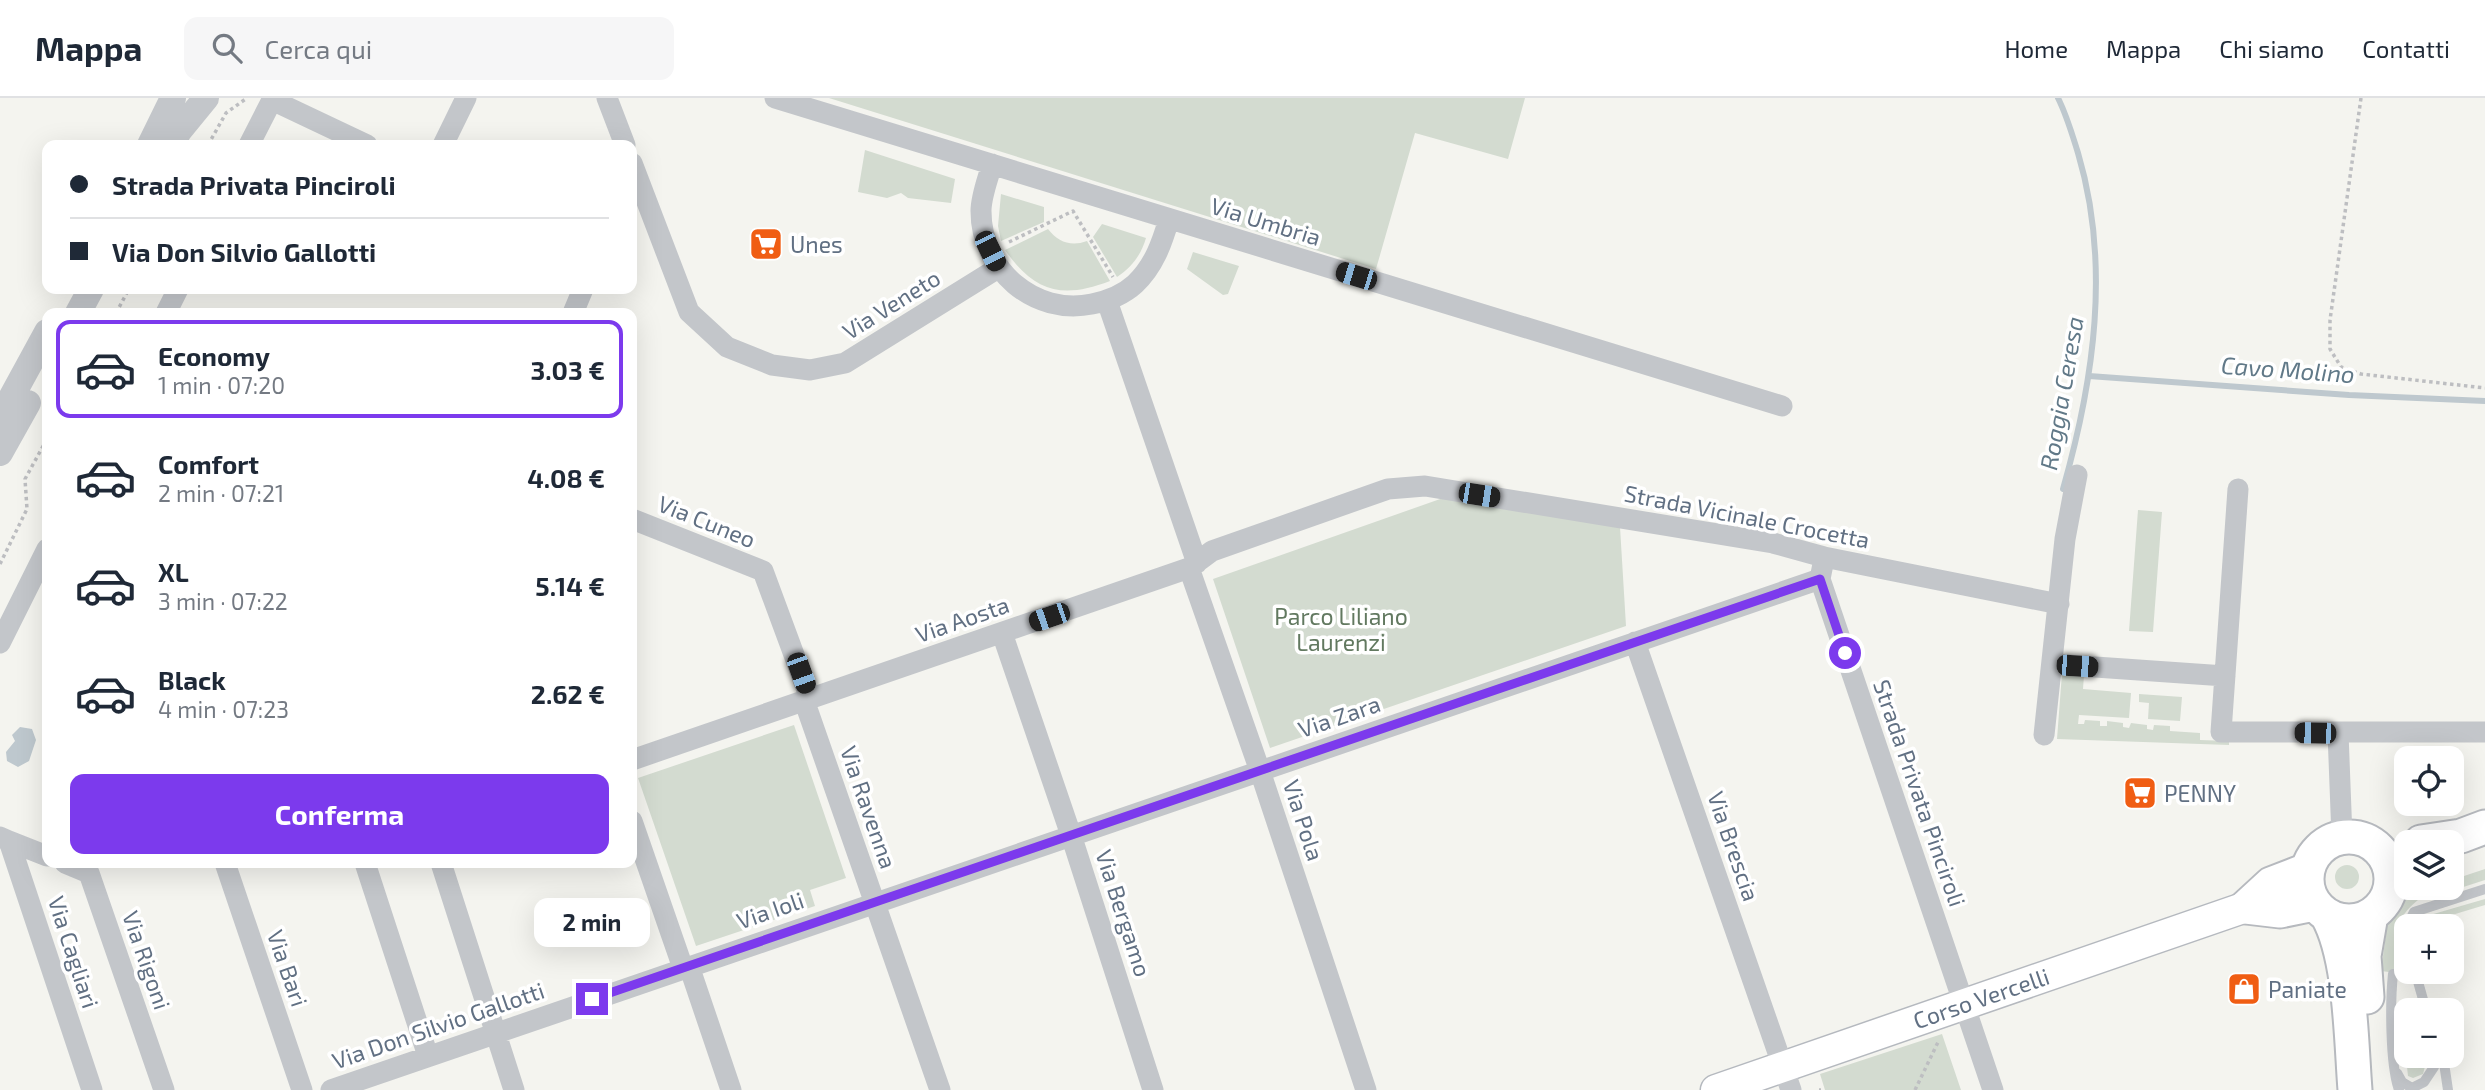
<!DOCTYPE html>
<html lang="it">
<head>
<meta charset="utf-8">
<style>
  body { margin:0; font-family:"Exo 2",sans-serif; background:#f6f6f7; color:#1f2937; height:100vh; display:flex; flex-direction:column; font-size:26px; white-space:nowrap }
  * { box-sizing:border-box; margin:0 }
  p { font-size:23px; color:#747a83 }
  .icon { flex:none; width:38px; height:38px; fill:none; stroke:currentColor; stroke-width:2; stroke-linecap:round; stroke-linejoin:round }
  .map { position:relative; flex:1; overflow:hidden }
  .side { position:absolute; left:42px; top:210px; width:595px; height:560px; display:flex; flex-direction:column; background:#fff; border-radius:14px; box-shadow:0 7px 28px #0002 }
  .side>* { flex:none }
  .guide { position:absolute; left:42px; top:42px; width:595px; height:154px; border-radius:14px; box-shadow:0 7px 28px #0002; display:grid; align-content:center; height:154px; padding:0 28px; background:#fff }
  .fabs { position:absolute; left:2394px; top:648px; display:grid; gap:14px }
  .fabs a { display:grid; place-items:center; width:70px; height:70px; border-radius:14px; background:#fff; box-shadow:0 7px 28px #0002; font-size:35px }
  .end { position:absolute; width:32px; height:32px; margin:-16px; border:9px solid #7c3aed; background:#fff; box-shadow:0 0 0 4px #fff }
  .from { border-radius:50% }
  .bubble { position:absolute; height:49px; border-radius:14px; background:#fff; box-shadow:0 7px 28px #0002; font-size:23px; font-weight:700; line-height:49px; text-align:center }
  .car { position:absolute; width:21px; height:42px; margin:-21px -10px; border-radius:9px; box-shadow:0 0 5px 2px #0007; background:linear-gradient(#222 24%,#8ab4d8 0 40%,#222 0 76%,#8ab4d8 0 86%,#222 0) }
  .guide b { display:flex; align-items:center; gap:24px; height:66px; font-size:26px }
  .guide b+b { border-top:2px solid #e0e1e3 }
  .guide i { width:18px; height:18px; background:#1f2937 }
  ul { padding:12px 0 0; list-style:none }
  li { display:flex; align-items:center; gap:21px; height:98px; margin:0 14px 10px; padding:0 14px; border:4px solid transparent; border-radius:14px }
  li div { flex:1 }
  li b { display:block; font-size:26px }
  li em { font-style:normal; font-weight:700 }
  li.active { border-color:#7c3aed }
  li>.icon { width:63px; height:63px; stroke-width:1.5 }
  .action { display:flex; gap:14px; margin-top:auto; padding:14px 28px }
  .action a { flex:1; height:80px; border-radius:14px; background:#7c3aed; color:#fff; font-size:28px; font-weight:700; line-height:80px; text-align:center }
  header { display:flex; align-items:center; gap:42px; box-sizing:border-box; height:98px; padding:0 35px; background:#fff; border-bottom:2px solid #e0e1e3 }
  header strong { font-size:33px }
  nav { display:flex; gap:38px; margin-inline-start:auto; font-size:24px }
  .search { width:490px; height:63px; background:#f6f6f7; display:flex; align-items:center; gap:18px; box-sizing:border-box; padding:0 24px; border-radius:14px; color:#747a83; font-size:26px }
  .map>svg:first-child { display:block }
  .green { fill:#d3dbd0 }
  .water { fill:#bec8ce }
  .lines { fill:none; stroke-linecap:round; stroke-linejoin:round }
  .stream { stroke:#bec8ce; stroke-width:6 }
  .secondary-casing { stroke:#b5b9bf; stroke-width:33 }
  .primary-casing { stroke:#b6b9be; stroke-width:37 }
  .path { stroke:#bdbec1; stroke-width:3.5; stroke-dasharray:3.5 3.5; stroke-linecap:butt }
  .service { stroke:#c3c6ca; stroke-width:10 }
  .minor { stroke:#c3c6ca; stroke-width:21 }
  .tertiary { stroke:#c3c6ca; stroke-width:26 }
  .secondary { stroke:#fff; stroke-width:30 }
  .primary { stroke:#fff; stroke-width:33 }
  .route { stroke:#7c3aed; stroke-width:9 }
  .labels { text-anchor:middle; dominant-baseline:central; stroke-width:7; stroke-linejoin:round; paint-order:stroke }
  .street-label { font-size:23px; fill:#617083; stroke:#fff }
  .poi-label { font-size:23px; fill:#617083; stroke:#fff; text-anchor:start }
  .park-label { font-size:23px; fill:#627960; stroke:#fff }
  .water-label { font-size:24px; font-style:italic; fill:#617988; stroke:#fff }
</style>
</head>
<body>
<header>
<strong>Mappa</strong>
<div class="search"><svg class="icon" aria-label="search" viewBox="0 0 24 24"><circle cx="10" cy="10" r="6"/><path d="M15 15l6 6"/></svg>Cerca qui</div>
<nav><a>Home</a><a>Mappa</a><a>Chi siamo</a><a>Contatti</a></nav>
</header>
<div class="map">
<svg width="2485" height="992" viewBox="0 0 2485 992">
  <rect width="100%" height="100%" fill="#f4f4ef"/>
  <path class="green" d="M 829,0 L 1525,0 L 1508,61 L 1415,35 L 1376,171 Z
    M 865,52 L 955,81 L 951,105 L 908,100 L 901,95 L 887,100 L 858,94 Z
    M 1001,96 L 1044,109 L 1044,124 L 1001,143 L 998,128 Z
    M 1102,126 L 1146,140 C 1141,157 1132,169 1117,179 L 1093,139 Z
    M 1048,131 C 1058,144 1071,149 1087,143 L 1110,183 C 1063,201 1035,195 1005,152 Z
    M 1193,154 L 1239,168 L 1228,196 L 1223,197 L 1187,171 Z
    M 1443,400 L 1620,429 L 1626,528 L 1270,650 L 1213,481 Z
    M 2138,412 L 2162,414 L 2153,534 L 2129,533 Z
    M 2062,575 L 2084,577 L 2083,591 L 2131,595 L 2129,620 L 2079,617 L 2078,626 L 2084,626 L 2085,622 L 2100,623 L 2100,628 L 2107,628 L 2107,623 L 2123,625 L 2123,629 L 2129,630 L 2131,625 L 2147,627 L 2147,631 L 2153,632 L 2154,627 L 2170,628 L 2170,633 L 2200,635 L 2200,642 L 2229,643 L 2229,647 L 2057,641 Z
    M 2139,596 L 2182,599 L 2180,623 L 2148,621 L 2149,605 L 2139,604 Z
    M 794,627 L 846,780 L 810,792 L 815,808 L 696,848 L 638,680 Z
    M2335 779a12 12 0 1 1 24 0a12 12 0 1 1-24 0Z
    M 2485,771 L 2485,782 L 2423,802 L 2414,791 L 2418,789 L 2452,789 L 2452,782 Z
    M 2410,795 L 2418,802 C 2389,826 2394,843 2405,876 L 2381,873 L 2387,828 Z
    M 2485,801 L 2485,807 L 2432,823 L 2430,817 Z
    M 1942,936 L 1961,992 L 1825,992 L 1820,976 Z
    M 2414,957 L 2428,957 L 2423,976 L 2413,980 L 2408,978 L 2407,969 L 2415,969 Z"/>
  <path class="water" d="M 20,629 L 32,631 L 36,642 L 29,663 L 18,669 L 7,663 L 6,654 L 15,643 L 12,637 Z"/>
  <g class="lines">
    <path class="stream" d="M 2058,0 C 2067,18 2072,36 2078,55 C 2111,166 2094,282 2063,391
      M 2089,278 L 2349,297 L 2485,303"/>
    <defs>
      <path id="secondary" d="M 1716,992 L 2246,809"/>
      <path id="primary" d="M2307 781a42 42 0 1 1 84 0a42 42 0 1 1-84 0Z
        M 2421,744 L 2461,738 L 2485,729
        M 2246,809 L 2271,786 L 2307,772
        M 2246,809 L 2280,813 L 2314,806
        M 2327,817 C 2351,859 2351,942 2355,992
        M 2367,899 L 2364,858 L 2371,817"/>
    </defs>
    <use href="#secondary" class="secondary-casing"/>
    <use href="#primary" class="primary-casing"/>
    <path class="path" d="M 2361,0 L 2330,222 L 2330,251 L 2341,269 L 2361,276 L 2485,290
      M 208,47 L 226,15 L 247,0
      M 1009,144 L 1073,113 L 1113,179
      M 116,215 L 129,191
      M 0,466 L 27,411 L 25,381 L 47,341
      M 1819,992 L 1821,992
      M 1915,992 L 1939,942"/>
    <path class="service" d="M 2407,828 L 2414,814 L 2485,791
      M 2406,832 L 2406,845
      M 2415,873 L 2426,912
      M 2393,876 C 2390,904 2390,966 2399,992
      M 2440,957 L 2444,965 L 2448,992
      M 2397,975 L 2402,984 L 2412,990 L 2424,984 L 2434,969"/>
    <path class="minor" d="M 607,0 L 625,47
      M 775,0 L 1782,308
      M 272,2 L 367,47
      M 249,47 L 273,0
      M 443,47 L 466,0
      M 632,65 L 689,214 L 727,249 L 772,267 L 810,272 L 845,265 L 998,170
      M 992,66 C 988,81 981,98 981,113 C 981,172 1034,218 1092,206 C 1107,203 1123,197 1135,186 C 1154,168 1162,145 1169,121
      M 1107,203 L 1197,465
      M 166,215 L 178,191
      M 573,215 L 583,191
      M 2238,391 L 2221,634 L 2485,634
      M 632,421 L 763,473 L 810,600
      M 1823,466 L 1820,481 L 1993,992
      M 1189,470 L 1260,673 L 1366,992
      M 1002,535 L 1071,737 L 1153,992
      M 1635,544 L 1791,992
      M 0,545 L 47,451
      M 2052,566 L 2225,578
      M 804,602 L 940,992
      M 2338,635 L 2342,739
      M 2044,637 L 2065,441 L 2077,377
      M 632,662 L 1189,470 L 1212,453 L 1388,391 L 1425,388 L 1773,445 L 1824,459 L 2059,506
      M 632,723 L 683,870
      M 0,739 L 9,743 L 92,992
      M 9,743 L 47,758
      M 65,765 L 89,775 L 164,992
      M 225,765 L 302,992
      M 365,765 L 428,958
      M 441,765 L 514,992
      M 689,868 L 731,992
      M 331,992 L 1820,481"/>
    <path class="tertiary" d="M 150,47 L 173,0
      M 171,47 L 179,33 L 206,0
      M 78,215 L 91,191
      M 0,320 L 47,234
      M 0,355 L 28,305"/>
    <use href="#secondary" class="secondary"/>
    <use href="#primary" class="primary"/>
  </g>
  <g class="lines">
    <path class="route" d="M 592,901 L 1820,481 L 1845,555"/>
  </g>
  <defs>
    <symbol id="supermarket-square" viewBox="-11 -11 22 22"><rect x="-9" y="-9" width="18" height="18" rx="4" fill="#f05d13" stroke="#fff"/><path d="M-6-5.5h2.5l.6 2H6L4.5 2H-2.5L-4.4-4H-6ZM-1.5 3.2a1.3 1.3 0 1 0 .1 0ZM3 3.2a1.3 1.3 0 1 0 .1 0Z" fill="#fff"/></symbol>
    <symbol id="shop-square" viewBox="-11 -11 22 22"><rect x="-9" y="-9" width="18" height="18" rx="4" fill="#f05d13" stroke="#fff"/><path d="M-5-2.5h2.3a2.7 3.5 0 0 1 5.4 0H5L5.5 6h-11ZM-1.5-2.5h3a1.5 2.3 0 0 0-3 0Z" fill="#fff"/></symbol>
  </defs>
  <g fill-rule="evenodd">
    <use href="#supermarket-square" x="747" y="127" width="38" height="38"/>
    <use href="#supermarket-square" x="2121" y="676" width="38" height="38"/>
    <use href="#shop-square" x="2225" y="872" width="38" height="38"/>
  </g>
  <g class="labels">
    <g class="street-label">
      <text transform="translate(1266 123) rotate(17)">Via Umbria</text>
      <text transform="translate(891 206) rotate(-32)">Via Veneto</text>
      <text transform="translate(1747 418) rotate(11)">Strada Vicinale Crocetta</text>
      <text transform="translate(707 423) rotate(22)">Via Cuneo</text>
      <text transform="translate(962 521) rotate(-19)">Via Aosta</text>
      <text transform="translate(1339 618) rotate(-19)">Via Zara</text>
      <text transform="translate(1920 695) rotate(71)">Strada Privata Pinciroli</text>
      <text transform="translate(869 709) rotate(71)">Via Ravenna</text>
      <text transform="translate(1304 722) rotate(72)">Via Pola</text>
      <text transform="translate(1734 748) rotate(71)">Via Brescia</text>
      <text transform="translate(770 812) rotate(-19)">Via Ioli</text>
      <text transform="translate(1124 815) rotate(72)">Via Bergamo</text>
      <text transform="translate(74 854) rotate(72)">Via Cagliari</text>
      <text transform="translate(147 862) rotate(71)">Via Rigoni</text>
      <text transform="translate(288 870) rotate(71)">Via Bari</text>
      <text transform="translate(1981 900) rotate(-19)">Corso Vercelli</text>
      <text transform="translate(438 927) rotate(-19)">Via Don Silvio Gallotti</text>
    </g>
    <g class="poi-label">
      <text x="790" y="146">Unes</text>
      <text x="2164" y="695">PENNY</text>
      <text x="2268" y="891">Paniate</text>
    </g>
    <g class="park-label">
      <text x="1341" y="518">Parco Liliano<tspan x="1341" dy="26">Laurenzi</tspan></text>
    </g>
    <g class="water-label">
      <text transform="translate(2288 271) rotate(4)">Cavo Molino</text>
      <text transform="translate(2061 295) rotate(-80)">Roggia Ceresa</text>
    </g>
  </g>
</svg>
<div class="fabs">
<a><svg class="icon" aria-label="locate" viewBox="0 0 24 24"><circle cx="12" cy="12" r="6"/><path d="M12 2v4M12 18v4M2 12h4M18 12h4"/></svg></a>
<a><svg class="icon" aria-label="layers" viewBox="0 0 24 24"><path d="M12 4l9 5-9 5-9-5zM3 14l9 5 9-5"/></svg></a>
<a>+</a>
<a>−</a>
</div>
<i class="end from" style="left:1845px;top:555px"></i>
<i class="end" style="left:592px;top:901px"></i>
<div class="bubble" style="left:534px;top:800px;width:116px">2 min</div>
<i class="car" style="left:990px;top:153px;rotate:154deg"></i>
<i class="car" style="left:1356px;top:178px;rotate:287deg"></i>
<i class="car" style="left:1479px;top:397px;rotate:99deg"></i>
<i class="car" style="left:1049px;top:519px;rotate:251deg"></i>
<i class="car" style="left:2077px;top:568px;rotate:94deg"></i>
<i class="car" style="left:801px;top:575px;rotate:160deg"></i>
<i class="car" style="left:2315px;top:635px;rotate:271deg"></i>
<div class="guide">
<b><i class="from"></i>Strada Privata Pinciroli</b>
<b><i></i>Via Don Silvio Gallotti</b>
</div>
<section class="side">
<ul>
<li class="active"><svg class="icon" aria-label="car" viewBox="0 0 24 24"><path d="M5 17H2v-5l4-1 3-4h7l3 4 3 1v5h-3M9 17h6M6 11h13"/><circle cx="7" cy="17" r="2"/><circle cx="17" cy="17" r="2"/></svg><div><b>Economy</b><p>1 min · 07:20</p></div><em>3.03 €</em></li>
<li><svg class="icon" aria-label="car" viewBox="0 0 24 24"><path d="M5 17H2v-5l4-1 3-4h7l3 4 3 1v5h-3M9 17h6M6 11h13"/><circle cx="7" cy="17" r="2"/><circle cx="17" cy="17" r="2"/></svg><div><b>Comfort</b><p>2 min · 07:21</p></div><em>4.08 €</em></li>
<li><svg class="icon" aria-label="car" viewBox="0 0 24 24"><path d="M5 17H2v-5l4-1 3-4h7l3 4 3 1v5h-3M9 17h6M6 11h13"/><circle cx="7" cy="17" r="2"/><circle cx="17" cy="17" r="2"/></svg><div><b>XL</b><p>3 min · 07:22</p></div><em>5.14 €</em></li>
<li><svg class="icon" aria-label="car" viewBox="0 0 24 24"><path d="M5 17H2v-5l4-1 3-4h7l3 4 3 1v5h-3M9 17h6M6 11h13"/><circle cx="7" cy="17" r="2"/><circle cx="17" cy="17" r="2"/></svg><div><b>Black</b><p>4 min · 07:23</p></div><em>2.62 €</em></li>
</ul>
<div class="action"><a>Conferma</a></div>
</section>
</div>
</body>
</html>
